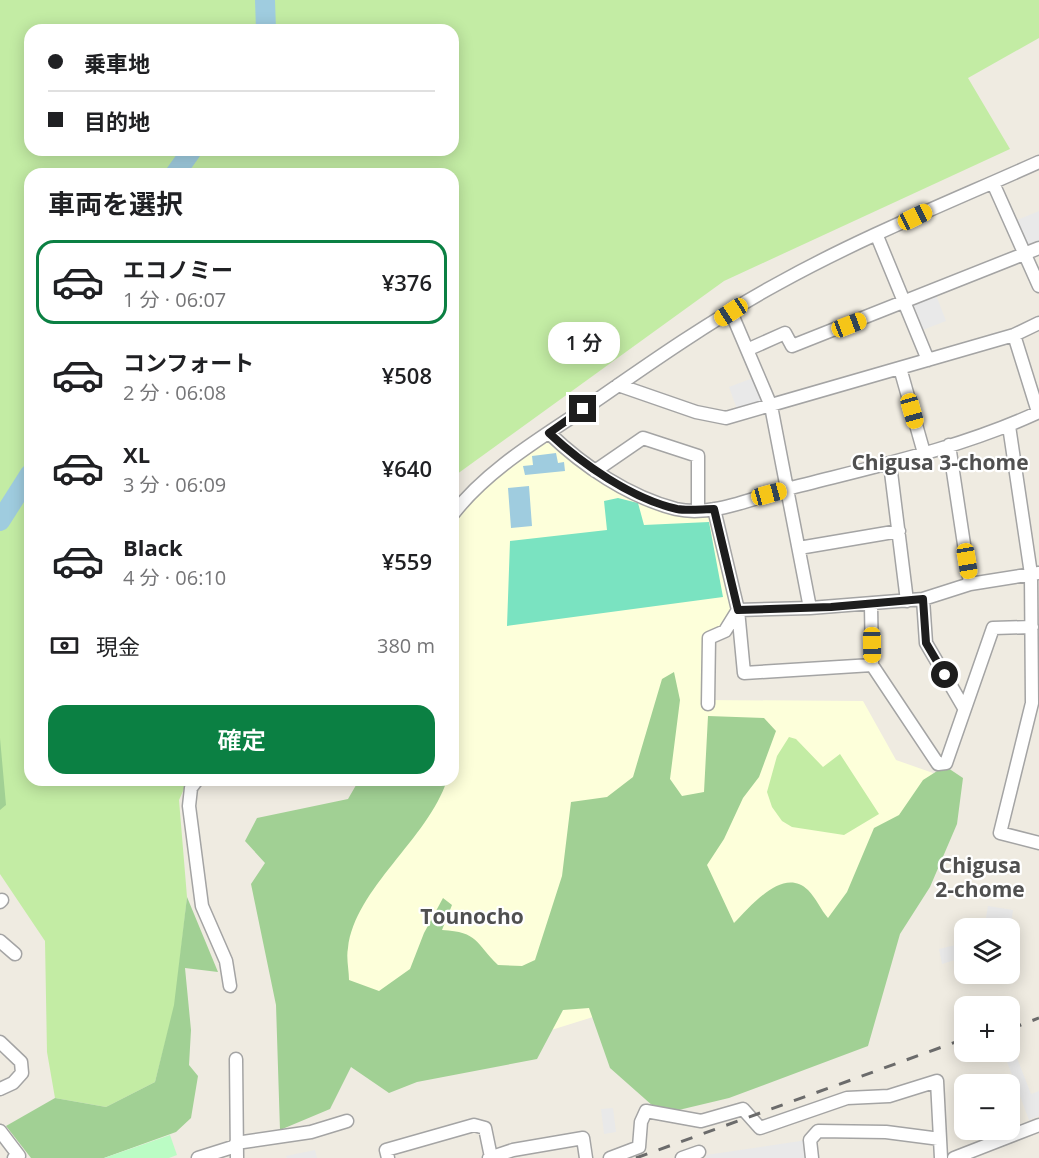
<!DOCTYPE html>
<html lang="ja">
<head>
<meta charset="utf-8">
<style>
  body { margin:0; font-family:"Open Sans","Noto Sans JP",sans-serif; background:#f2f2f2; color:#202124; height:100vh; display:flex; flex-direction:column; font-size:22px; white-space:nowrap }
  * { box-sizing:border-box; margin:0 }
  p { font-size:20px; color:#757577 }
  .icon { flex:none; width:33px; height:33px; fill:none; stroke:currentColor; stroke-width:2; stroke-linecap:round; stroke-linejoin:round }
  .map { position:relative; flex:1; overflow:hidden }
  .drawer { position:absolute; left:24px; top:168px; width:435px; height:618px; display:flex; flex-direction:column; background:#fff; border-radius:18px; box-shadow:0 3px 15px #0003 }
  .drawer>* { flex:none }
  .hud { position:absolute; left:24px; top:24px; width:435px; height:132px; border-radius:18px; box-shadow:0 3px 15px #0003; display:grid; align-content:center; height:132px; padding:0 24px; background:#fff }
  .buttons { position:absolute; left:954px; top:918px; display:grid; gap:12px }
  .buttons a { display:grid; place-items:center; width:66px; height:66px; border-radius:12px; background:#fff; box-shadow:0 3px 15px #0003; font-size:30px }
  .end { position:absolute; width:27px; height:27px; margin:-14px; border:8px solid #1d1d1d; background:#fff; box-shadow:0 0 0 3px #fff }
  .from { border-radius:50% }
  .bubble { position:absolute; height:42px; border-radius:18px; background:#fff; box-shadow:0 3px 15px #0003; font-size:20px; font-weight:600; line-height:42px; text-align:center }
  .car { position:absolute; width:18px; height:36px; margin:-18px -9px; border-radius:8px; box-shadow:0 0 4px 2px #0007; background:linear-gradient(#f5c518 24%,#345 0 40%,#f5c518 0 76%,#345 0 86%,#f5c518 0) }
  .hud b { display:flex; align-items:center; gap:21px; height:57px; font-size:22px }
  .hud b+b { border-top:2px solid #e0e0e0 }
  .hud i { width:15px; height:15px; background:#202124 }
  ul { padding:0; list-style:none }
  li { display:flex; align-items:center; gap:18px; height:84px; margin:0 12px 9px; padding:0 12px; border:3px solid transparent; border-radius:18px }
  li div { flex:1 }
  li b { display:block; font-size:22px }
  li em { font-style:normal; font-weight:600 }
  li.active { border-color:#0b8043 }
  li>.icon { width:54px; height:54px; stroke-width:1.5 }
  h2 { padding:0 24px; font-size:27px; line-height:72px }
  .pay { display:flex; align-items:center; gap:15px; height:66px; padding:0 24px; font-size:22px }
  .pay p { margin-inline-start:auto }
  .primary-button { display:flex; gap:12px; margin-top:auto; padding:12px 24px }
  .primary-button a { flex:1; height:69px; border-radius:18px; background:#0b8043; color:#fff; font-size:24px; font-weight:600; line-height:69px; text-align:center }
  .map>svg:first-child { display:block }
  .education { fill:#fdffda }
  .grass { fill:#c3eca4; fill-rule:evenodd }
  .forest { fill:#a1d094 }
  .park { fill:#bbfcc4 }
  .pitch { fill:#7ae3c1 }
  .parking { fill:#e9e9e9 }
  .water { fill:#9fccdf }
  .lines { fill:none; stroke-linecap:round; stroke-linejoin:round }
  .river { stroke:#9fccdf; stroke-width:20 }
  .minor-casing { stroke:#a4a4a4; stroke-width:15 }
  .minor { stroke:#fff; stroke-width:12 }
  .rail { stroke:#6b6b6b; stroke-width:3; stroke-dasharray:12 12; stroke-linecap:butt }
  .route { stroke:#1d1d1d; stroke-width:8 }
  .labels { text-anchor:middle; dominant-baseline:central; stroke-width:4.5; stroke-linejoin:round; paint-order:stroke }
  .neighbourhood-label { font-size:21px; font-weight:bold; fill:#505050; stroke:#fff }
</style>
</head>
<body>
<div class="map">
<svg width="1039" height="1158" viewBox="0 0 1039 1158">
  <rect width="100%" height="100%" fill="#efebe1"/>
  <path class="education" d="M 538,442 L 548,443 L 578,467 L 648,505 L 687,518 L 707,516 L 713,521 L 731,607 L 723,624 L 705,635 L 702,700 L 863,701 L 896,760 L 933,773 L 897,922 L 529,1037 L 422,989 L 337,996 L 365,856 L 405,780 L 453,780 L 453,523 L 479,490 Z"/>
  <path class="grass" d="M 0,0 L 1039,0 L 1039,38 L 968,78 L 1010,149 L 724,281 L 453,477 L 453,174 L 30,174 L 30,780 L 188,780 L 179,800 L 187,897 L 175,1005 L 155,1082 L 106,1107 L 55,1098 L 47,1052 L 45,941 L 0,874 ZM 30,30 L 453,30 L 453,150 L 30,150 Z
    M 789,737 L 796,739 L 823,767 L 840,754 L 879,814 L 844,835 L 792,827 L 782,821 L 772,807 L 767,792 L 777,756 Z"/>
  <path class="forest" d="M 674,672 L 680,700 L 670,779 L 682,796 L 704,792 L 708,716 L 764,718 L 776,731 L 759,777 L 743,798 L 724,839 L 707,865 L 734,923 C 751,906 783,866 808,890 C 816,898 821,910 828,918 L 847,892 L 874,828 L 899,815 L 923,780 L 945,766 L 963,778 L 957,824 L 930,887 L 900,934 L 868,1046 L 729,1098 L 662,1114 L 610,1068 L 589,1008 L 563,1010 L 537,1059 L 417,1082 L 389,1093 L 351,1067 L 330,1109 L 280,1130 L 276,1005 L 251,884 L 265,863 L 245,841 L 257,818 L 348,799 L 359,780 L 447,780 C 428,839 355,888 348,948 C 346,958 349,970 349,980 L 379,991 L 410,969 L 424,933 L 443,898 L 452,905 L 442,930 C 479,932 475,943 498,965 L 522,966 L 535,960 L 562,876 L 571,802 L 607,797 L 633,777 L 662,679 Z
    M 0,738 L 6,805 L 0,810 Z
    M 187,897 L 218,972 L 185,968 L 191,1030 L 189,1065 L 198,1076 L 191,1118 L 176,1132 L 104,1158 L 31,1158 L 6,1126 L 55,1098 L 106,1107 L 155,1082 L 174,1005 Z"/>
  <path class="park" d="M 170,1135 L 177,1155 L 169,1158 L 104,1158 Z"/>
  <path class="pitch" d="M 618,498 L 638,503 L 644,525 L 709,522 L 723,597 L 507,626 L 510,541 L 607,530 L 604,501 Z"/>
  <path class="parking" d="M 1039,211 L 1039,246 L 1025,247 L 1015,221 Z
    M 936,295 L 946,321 L 920,331 L 911,310 L 914,304 Z
    M 753,378 L 762,403 L 738,412 L 729,387 Z
    M 988,906 L 1013,910 L 1010,933 L 1010,928 L 984,928 Z
    M 964,943 L 964,957 L 942,964 L 939,949 Z
    M 1017,1058 L 1031,1094 L 1039,1091 L 1039,1116 L 1029,1120 L 1007,1062 Z
    M 613,1108 L 616,1132 L 604,1134 L 601,1109 Z
    M 807,1140 L 810,1158 L 706,1158 L 706,1155 Z
    M 315,1150 L 317,1158 L 287,1158 L 286,1156 Z"/>
  <path class="water" d="M 556,453 L 558,463 L 564,462 L 565,471 L 525,475 L 523,466 L 533,465 L 532,456 Z
    M 529,486 L 532,526 L 511,528 L 508,488 Z"/>
  <g class="lines">
    <path class="river" d="M 265,0 L 266,30
      M 175,174 L 192,150
      M 0,521 L 30,474"/>
    <defs>
      <path id="minor" d="M 993,183 L 1039,286
        M 877,236 L 928,360
        M 731,312 L 771,406 L 810,608 L 923,599 L 970,584 L 1039,573
        M 1014,335 L 1038,412
        M 749,349 L 785,333 L 792,346 L 1039,248
        M 900,368 L 924,453
        M 618,385 L 696,412 L 726,418 L 1014,335 L 1039,323
        M 1009,426 L 1031,574 L 1032,703 L 1000,833 L 1039,843
        M 549,433 C 583,466 629,497 676,509 C 712,517 753,498 787,489 C 872,467 959,449 1039,412
        M 949,445 L 970,584
        M 890,464 L 907,601
        M 595,471 L 643,438 L 698,456 L 698,509
        M 453,514 C 487,470 538,440 584,409 C 647,365 711,320 779,283 C 862,237 952,201 1039,162
        M 799,548 L 899,531
        M 923,599 L 926,643 L 964,708
        M 871,605 L 872,665
        M 810,608 L 738,610 L 744,673 L 872,665 L 938,764 L 946,763 L 993,628 L 1032,627
        M 708,704 L 709,638 L 725,631 L 738,610 L 714,509
        M 197,780 L 191,788 L 189,806 L 202,906 L 226,961 L 230,986
        M 0,902 L 2,900
        M 0,941 L 15,954
        M 0,1042 L 21,1062 L 22,1073 L 13,1083 L 0,1089
        M 236,1059 L 237,1158
        M 0,1131 L 19,1156 L 14,1158
        M 236,1143 L 311,1132 L 347,1121
        M 198,1158 L 236,1146
        M 388,1158 L 386,1150 L 474,1125 L 485,1128 L 491,1157
        M 489,1158 L 513,1150 L 583,1138 L 586,1158
        M 610,1158 L 639,1147 L 641,1122 L 646,1111 L 701,1121 L 743,1109 L 760,1128 L 847,1098 L 889,1096 L 937,1081 L 941,1158
        M 682,1158 L 699,1152
        M 812,1158 L 810,1140 L 818,1131 L 886,1132 L 940,1139
        M 954,1158 L 1039,1125"/>
    </defs>
    <use href="#minor" class="minor-casing"/>
    <use href="#minor" class="minor"/>
    <path class="rail" d="M 1010,1029 L 1039,1018
      M 636,1158 L 964,1039"/>
  </g>
  <g class="lines">
    <path class="route" d="M 583,409 L 549,433 C 582,464 632,499 677,509 C 688,511 703,509 714,509 L 738,610 L 831,607 L 923,599 L 926,643 L 945,675"/>
  </g>
  <g class="labels">
    <g class="neighbourhood-label">
      <text x="940" y="462">Chigusa 3-chome</text>
      <text x="980" y="865">Chigusa<tspan x="980" dy="24">2-chome</tspan></text>
      <text x="472" y="916">Tounocho</text>
    </g>
  </g>
</svg>
<div class="buttons">
<a><svg class="icon" aria-label="layers" viewBox="0 0 24 24"><path d="M12 4l9 5-9 5-9-5zM3 14l9 5 9-5"/></svg></a>
<a>+</a>
<a>−</a>
</div>
<i class="end from" style="left:945px;top:675px"></i>
<i class="end" style="left:583px;top:409px"></i>
<div class="bubble" style="left:548px;top:322px;width:72px">1 分</div>
<i class="car" style="left:915px;top:217px;rotate:64deg"></i>
<i class="car" style="left:731px;top:312px;rotate:237deg"></i>
<i class="car" style="left:849px;top:325px;rotate:69deg"></i>
<i class="car" style="left:912px;top:411px;rotate:164deg"></i>
<i class="car" style="left:769px;top:494px;rotate:75deg"></i>
<i class="car" style="left:967px;top:561px;rotate:171deg"></i>
<i class="car" style="left:872px;top:645px;rotate:179deg"></i>
<div class="hud">
<b><i class="from"></i>乗車地</b>
<b><i></i>目的地</b>
</div>
<section class="drawer">
<h2>車両を選択</h2>
<ul>
<li class="active"><svg class="icon" aria-label="car" viewBox="0 0 24 24"><path d="M5 17H2v-5l4-1 3-4h7l3 4 3 1v5h-3M9 17h6M6 11h13"/><circle cx="7" cy="17" r="2"/><circle cx="17" cy="17" r="2"/></svg><div><b>エコノミー</b><p>1 分 · 06:07</p></div><em>¥376</em></li>
<li><svg class="icon" aria-label="car" viewBox="0 0 24 24"><path d="M5 17H2v-5l4-1 3-4h7l3 4 3 1v5h-3M9 17h6M6 11h13"/><circle cx="7" cy="17" r="2"/><circle cx="17" cy="17" r="2"/></svg><div><b>コンフォート</b><p>2 分 · 06:08</p></div><em>¥508</em></li>
<li><svg class="icon" aria-label="car" viewBox="0 0 24 24"><path d="M5 17H2v-5l4-1 3-4h7l3 4 3 1v5h-3M9 17h6M6 11h13"/><circle cx="7" cy="17" r="2"/><circle cx="17" cy="17" r="2"/></svg><div><b>XL</b><p>3 分 · 06:09</p></div><em>¥640</em></li>
<li><svg class="icon" aria-label="car" viewBox="0 0 24 24"><path d="M5 17H2v-5l4-1 3-4h7l3 4 3 1v5h-3M9 17h6M6 11h13"/><circle cx="7" cy="17" r="2"/><circle cx="17" cy="17" r="2"/></svg><div><b>Black</b><p>4 分 · 06:10</p></div><em>¥559</em></li>
</ul>
<div class="pay"><svg class="icon" aria-label="cash" viewBox="0 0 24 24"><path d="M3 7h18v10H3z"/><circle cx="12" cy="12" r="2"/></svg>現金<p>380 m</p></div>
<div class="primary-button"><a>確定</a></div>
</section>
</div>
</body>
</html>
